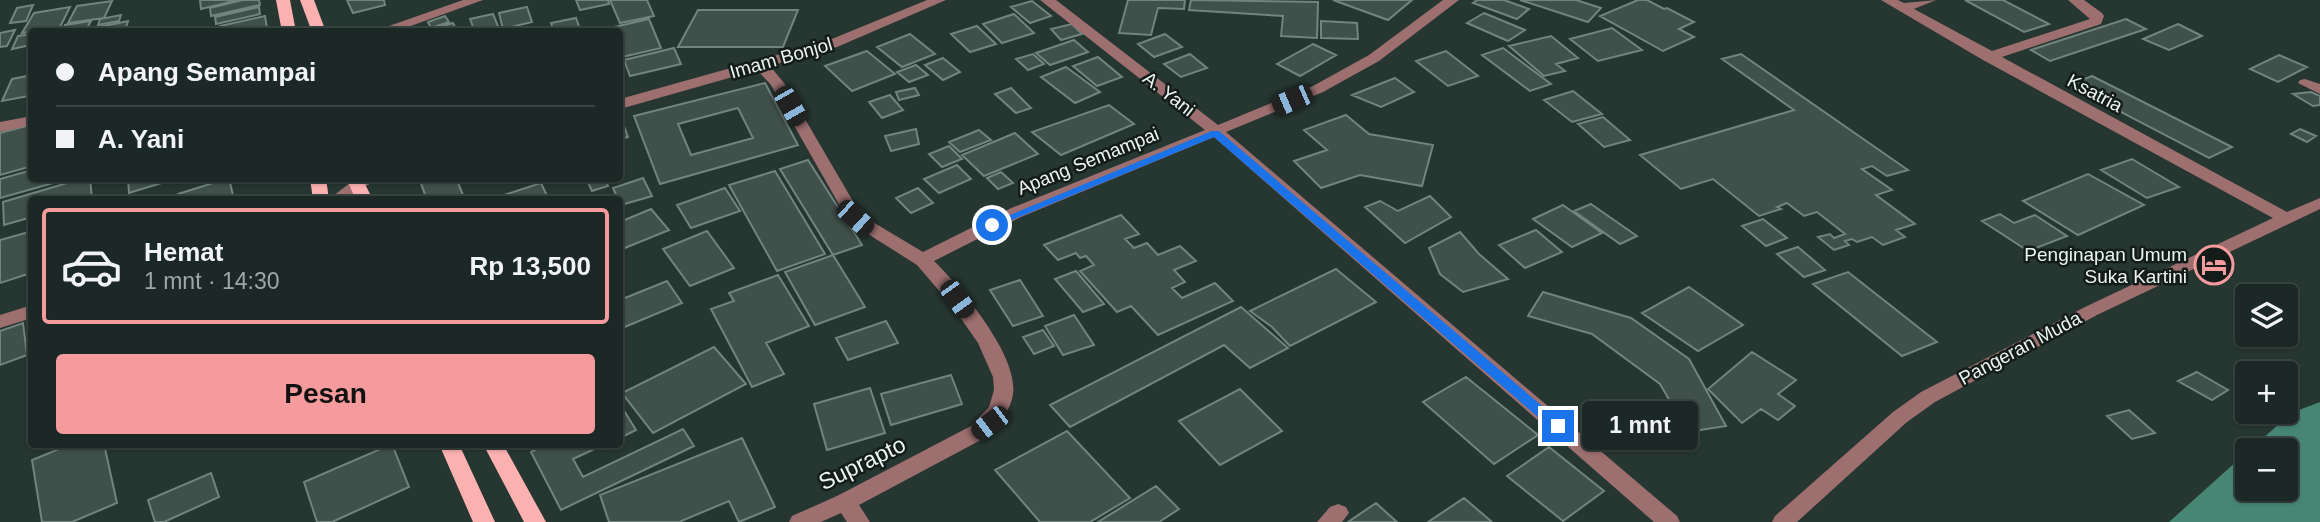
<!DOCTYPE html>
<html lang="id">
<head>
<meta charset="utf-8">
<style>
  body { margin:0; font-family:Arial,sans-serif; background:#25302d; color:#f1f3f6; height:100vh; display:flex; flex-direction:column; font-size:26px; white-space:nowrap }
  * { box-sizing:border-box; margin:0 }
  p { font-size:23px; color:#a0a6a7 }
  .icon { flex:none; width:38px; height:38px; fill:none; stroke:currentColor; stroke-width:2; stroke-linecap:round; stroke-linejoin:round }
  .map { position:relative; flex:1; overflow:hidden }
  .details { position:absolute; left:28px; top:196px; width:595px; height:252px; display:flex; flex-direction:column; background:#1c2825; border-radius:7px; box-shadow:0 2px 5px #0004,0 0 0 2px #3a4442 }
  .details>* { flex:none }
  .guide { position:absolute; left:28px; top:28px; width:595px; height:154px; border-radius:7px; box-shadow:0 2px 5px #0004,0 0 0 2px #3a4442; display:grid; align-content:center; height:154px; padding:0 28px; background:#1c2825 }
  .buttons { position:absolute; left:2235px; top:284px; display:grid; gap:14px }
  .buttons a { display:grid; place-items:center; width:63px; height:63px; border-radius:7px; background:#1c2825; box-shadow:0 2px 5px #0004,0 0 0 2px #3a4442; font-size:35px }
  .end { position:absolute; width:32px; height:32px; margin:-16px; border:9px solid #1a73e8; background:#fff; box-shadow:0 0 0 4px #fff }
  .from { border-radius:50% }
  .bubble { position:absolute; height:49px; border-radius:7px; background:#1c2825; box-shadow:0 2px 5px #0004,0 0 0 2px #3a4442; font-size:23px; font-weight:700; line-height:49px; text-align:center }
  .car { position:absolute; width:21px; height:42px; margin:-21px -10px; border-radius:9px; box-shadow:0 0 5px 2px #0007; background:linear-gradient(#222 24%,#8ab4d8 0 40%,#222 0 76%,#8ab4d8 0 86%,#222 0) }
  .guide b { display:flex; align-items:center; gap:24px; height:66px; font-size:26px }
  .guide b+b { border-top:2px solid #3a4442 }
  .guide i { width:18px; height:18px; background:#f1f3f6 }
  ul { padding:12px 0 0; list-style:none }
  li { display:flex; align-items:center; gap:21px; height:116px; margin:0 14px 10px; padding:0 14px; border:4px solid #3a4442; border-radius:7px }
  li div { flex:1 }
  li b { display:block; font-size:26px }
  li em { font-style:normal; font-weight:700 }
  li.selected { border-color:#f59b9d }
  li>.icon { width:63px; height:63px; stroke-width:1.5 }
  .button { display:flex; gap:14px; margin-top:auto; padding:14px 28px }
  .button a { flex:1; height:80px; border-radius:7px; background:#f59b9d; color:#111; font-size:28px; font-weight:700; line-height:80px; text-align:center }
  .map>svg:first-child { display:block }
  .water { fill:#488674 }
  .building { fill:#40504b; stroke:#72847e; stroke-width:2; fill-rule:evenodd }
  .lines { fill:none; stroke-linecap:round; stroke-linejoin:round }
  .minor { fill:#9d6f6f; fill-rule:evenodd }
  .major { fill:#fcb1b1; fill-rule:evenodd }
  .route { fill:#1a73e8 }
  .labels { text-anchor:middle; dominant-baseline:central; stroke-width:5; stroke-linejoin:round; paint-order:stroke }
  .street-label { font-size:19px; fill:#eaf4f0; stroke:#141c19 }
  .poi-label { font-size:19px; fill:#eaf4f0; stroke:#141c19; text-anchor:end }
  .near-street-label { font-size:23px; fill:#eaf4f0; stroke:#141c19 }
</style>
</head>
<body>
<div class="map">
<svg width="2320" height="522" viewBox="0 0 2320 522">
  <rect width="100%" height="100%" fill="#263631"/>
  <path class="water" d="M 2320,402 L 2320,522 L 2169,522 L 2247,452 L 2247,488 L 2286,488 L 2286,450 L 2250,450 L 2291,413 Z"/>
  <path class="building" d="M 200,0 L 238,0 L 201,9 Z
    M 243,0 L 259,0 L 260,5 L 211,16 L 210,8 Z
    M 347,0 L 384,0 L 385,5 L 353,13 Z
    M 576,0 L 608,0 L 609,4 L 580,10 Z
    M 610,0 L 647,0 L 654,16 L 620,23 Z
    M 1128,0 L 1185,0 L 1184,9 L 1158,8 L 1151,35 L 1119,33 Z
    M 1191,0 L 1318,2 L 1317,38 L 1281,36 L 1283,16 L 1189,10 Z
    M 1333,0 L 1412,0 L 1388,20 Z
    M 1477,0 L 1504,0 L 1529,9 L 1517,19 L 1473,3 Z
    M 1520,0 L 1576,0 L 1601,8 L 1588,22 Z
    M 1638,0 L 1647,0 L 1664,9 L 1667,8 L 1694,22 L 1679,29 L 1694,37 L 1663,51 L 1600,16 Z
    M 1965,0 L 2003,0 L 2049,24 L 2024,32 Z
    M 112,1 L 104,18 L 68,23 L 77,6 Z
    M 1032,1 L 1051,16 L 1030,23 L 1011,7 Z
    M 33,5 L 26,21 L 10,23 L 17,8 Z
    M 70,7 L 60,27 L 22,33 L 34,13 Z
    M 259,7 L 260,14 L 216,24 L 215,17 Z
    M 527,7 L 532,22 L 503,29 L 499,13 Z
    M 698,10 L 798,10 L 783,47 L 678,47 Z
    M 1484,13 L 1525,30 L 1508,41 L 1467,23 Z
    M 493,14 L 500,31 L 475,32 L 470,19 Z
    M 1014,14 L 1034,33 L 1002,43 L 983,24 Z
    M 121,15 L 119,21 L 98,25 L 100,19 Z
    M 265,16 L 267,28 L 253,32 L 221,32 L 220,26 Z
    M 445,16 L 449,22 L 431,28 L 428,22 Z
    M 576,18 L 581,32 L 554,32 L 551,23 Z
    M 649,19 L 661,48 L 622,57 L 620,32 L 612,32 L 610,28 Z
    M 2126,19 L 2146,29 L 2050,61 L 2031,50 Z
    M 91,21 L 87,28 L 62,32 L 65,25 Z
    M 128,21 L 126,28 L 108,32 L 75,32 Z
    M 1321,21 L 1357,23 L 1358,39 L 1321,38 Z
    M 453,23 L 457,32 L 421,32 Z
    M 1072,24 L 1082,34 L 1061,40 L 1051,29 Z
    M 2178,24 L 2202,36 L 2169,50 L 2143,39 Z
    M 977,26 L 996,44 L 970,52 L 951,34 Z
    M 1612,28 L 1642,50 L 1598,61 L 1570,39 Z
    M 15,30 L 7,46 L 0,47 L 0,33 Z
    M 32,34 L 31,45 L 12,49 L 18,36 Z
    M 910,34 L 935,54 L 902,67 L 877,47 Z
    M 1165,34 L 1182,47 L 1154,57 L 1138,44 Z
    M 1551,36 L 1578,58 L 1556,64 L 1565,71 L 1544,76 L 1509,46 Z
    M 1074,40 L 1088,52 L 1050,65 L 1036,53 Z
    M 1313,44 L 1336,55 L 1300,76 L 1277,64 Z
    M 674,48 L 681,64 L 630,76 L 624,60 Z
    M 1503,48 L 1551,84 L 1530,91 L 1482,55 Z
    M 867,51 L 895,74 L 852,91 L 825,66 Z
    M 1446,51 L 1478,76 L 1448,86 L 1416,61 Z
    M 1033,54 L 1044,64 L 1028,70 L 1016,59 Z
    M 1190,54 L 1207,68 L 1181,77 L 1164,64 Z
    M 1741,54 L 1908,170 L 1887,176 L 1872,166 L 1862,169 L 1892,190 L 1876,195 L 1915,224 L 1896,230 L 1905,237 L 1883,245 L 1872,237 L 1857,242 L 1852,239 L 1845,241 L 1849,245 L 1834,250 L 1818,237 L 1830,234 L 1834,238 L 1845,234 L 1817,212 L 1804,216 L 1787,203 L 1777,207 L 1781,209 L 1759,216 L 1713,179 L 1681,189 L 1640,155 L 1794,110 L 1722,59 Z
    M 2279,55 L 2307,67 L 2278,82 L 2250,69 Z
    M 1098,57 L 1122,77 L 1097,86 L 1073,66 Z
    M 943,58 L 960,72 L 943,80 L 925,65 Z
    M 916,65 L 928,75 L 909,82 L 897,72 Z
    M 1066,67 L 1100,92 L 1075,103 L 1041,77 Z
    M 32,75 L 29,96 L 2,101 L 12,79 Z
    M 2092,76 L 2232,147 L 2209,158 L 2069,85 Z
    M 1395,78 L 1414,92 L 1381,107 L 1352,95 Z
    M 765,83 L 798,145 L 660,184 L 634,116 ZM 738,108 L 753,138 L 691,155 L 678,124 Z
    M 915,88 L 919,95 L 899,100 L 896,92 Z
    M 1011,88 L 1031,108 L 1016,113 L 995,94 Z
    M 1573,91 L 1602,114 L 1572,122 L 1544,100 Z
    M 2311,92 L 2320,96 L 2320,105 L 2313,106 L 2293,94 Z
    M 890,95 L 903,110 L 882,118 L 869,102 Z
    M 1109,105 L 1134,124 L 1061,155 L 1032,132 Z
    M 620,115 L 628,137 L 620,139 Z
    M 1346,115 L 1369,134 L 1433,145 L 1422,186 L 1360,175 L 1321,188 L 1294,161 L 1327,150 L 1304,130 Z
    M 1603,117 L 1630,140 L 1604,147 L 1578,124 Z
    M 30,125 L 32,166 L 0,175 L 0,133 Z
    M 916,129 L 919,144 L 891,151 L 885,136 Z
    M 2300,129 L 2316,136 L 2307,142 L 2291,134 Z
    M 979,130 L 991,140 L 960,152 L 949,142 Z
    M 1015,133 L 1038,154 L 984,176 L 962,155 Z
    M 949,146 L 962,159 L 942,167 L 929,154 Z
    M 2132,159 L 2179,187 L 2147,198 L 2101,170 Z
    M 808,160 L 862,245 L 833,255 L 780,169 Z
    M 957,165 L 971,179 L 939,193 L 924,179 Z
    M 32,170 L 32,178 L 64,180 L 0,198 L 0,179 Z
    M 775,171 L 825,254 L 777,271 L 729,185 Z
    M 1001,172 L 1013,183 L 998,189 L 987,178 Z
    M 2088,174 L 2144,205 L 2078,235 L 2023,201 Z
    M 84,178 L 90,178 L 92,199 L 32,200 L 32,217 L 4,225 L 3,202 Z
    M 128,178 L 178,178 L 129,193 Z
    M 229,178 L 234,200 L 179,200 L 178,194 Z
    M 419,178 L 456,178 L 463,195 L 451,200 L 427,200 Z
    M 586,178 L 604,178 L 608,186 L 592,191 Z
    M 643,178 L 652,196 L 621,205 L 613,188 Z
    M 541,183 L 549,200 L 489,200 Z
    M 725,188 L 740,211 L 691,228 L 677,205 Z
    M 918,188 L 933,203 L 911,213 L 896,198 Z
    M 1430,196 L 1451,217 L 1405,243 L 1365,207 L 1380,201 L 1398,211 Z
    M 1591,204 L 1637,236 L 1620,244 L 1574,211 Z
    M 1563,205 L 1602,233 L 1572,247 L 1533,219 Z
    M 651,209 L 669,230 L 620,250 L 620,222 Z
    M 2000,214 L 2014,223 L 2035,215 L 2067,236 L 2028,251 L 1982,221 Z
    M 1121,215 L 1139,234 L 1125,239 L 1134,248 L 1147,243 L 1158,255 L 1180,246 L 1196,261 L 1174,270 L 1185,282 L 1172,288 L 1182,298 L 1215,283 L 1233,301 L 1158,335 L 1131,306 L 1117,312 L 1080,271 L 1094,265 L 1086,256 L 1080,258 L 1076,253 L 1058,260 L 1044,245 Z
    M 1763,219 L 1787,238 L 1766,246 L 1742,226 Z
    M 1536,230 L 1562,252 L 1525,268 L 1499,245 Z
    M 707,231 L 734,268 L 690,286 L 663,249 Z
    M 29,232 L 31,273 L 0,283 L 0,240 Z
    M 1460,232 L 1479,254 L 1508,279 L 1463,292 L 1440,274 L 1429,248 Z
    M 1798,247 L 1825,270 L 1804,277 L 1777,254 Z
    M 833,255 L 865,307 L 815,325 L 785,272 Z
    M 1336,269 L 1376,302 L 1290,346 L 1272,327 L 1250,311 Z
    M 1076,271 L 1104,304 L 1083,312 L 1055,279 Z
    M 1848,272 L 1937,342 L 1902,356 L 1813,284 Z
    M 778,275 L 809,326 L 766,343 L 784,374 L 752,387 L 711,309 L 734,301 L 729,293 Z
    M 1020,280 L 1043,316 L 1013,326 L 990,290 Z
    M 667,281 L 682,303 L 620,329 L 620,300 Z
    M 1689,287 L 1743,325 L 1698,351 L 1642,313 Z
    M 1543,292 L 1631,318 L 1689,359 L 1726,426 L 1688,432 L 1660,384 L 1592,334 L 1528,316 Z
    M 1241,307 L 1288,348 L 1250,368 L 1224,345 L 1070,427 L 1050,405 Z
    M 1074,315 L 1094,345 L 1063,355 L 1045,326 Z
    M 886,321 L 898,343 L 848,360 L 836,338 Z
    M 23,323 L 27,355 L 0,365 L 0,331 Z
    M 1043,330 L 1054,346 L 1034,354 L 1023,337 Z
    M 714,347 L 746,384 L 653,433 L 622,393 Z
    M 1752,352 L 1796,380 L 1778,394 L 1795,406 L 1778,420 L 1761,409 L 1742,423 L 1708,389 Z
    M 2197,372 L 2228,390 L 2212,400 L 2178,381 Z
    M 951,375 L 962,404 L 891,425 L 881,394 Z
    M 1466,377 L 1538,435 L 1494,464 L 1423,402 Z
    M 870,388 L 885,433 L 827,450 L 814,404 Z
    M 1240,389 L 1282,431 L 1220,465 L 1179,421 Z
    M 623,409 L 636,430 L 620,438 L 620,411 Z
    M 2129,410 L 2155,433 L 2132,439 L 2107,416 Z
    M 683,429 L 694,446 L 561,510 L 531,452 L 547,444 L 605,444 L 573,459 L 583,477 Z
    M 1067,431 L 1130,498 L 1090,522 L 1040,522 L 995,470 Z
    M 742,438 L 775,507 L 739,522 L 729,501 L 679,522 L 609,522 L 600,495 Z
    M 71,444 L 104,444 L 117,503 L 72,522 L 42,522 L 32,460 Z
    M 392,444 L 409,487 L 332,522 L 317,522 L 304,482 Z
    M 1549,447 L 1604,491 L 1563,521 L 1507,476 Z
    M 211,473 L 219,497 L 164,522 L 155,522 L 148,500 Z
    M 1156,486 L 1179,509 L 1159,522 L 1098,522 Z
    M 1464,498 L 1492,522 L 1428,522 Z
    M 1376,503 L 1397,522 L 1348,522 Z"/>
  <g class="lines">
    <path class="minor" d="M 463,0 L 483,0 L 394,32 L 372,32 Z
      M 927,0 L 946,0 L 837,47 L 770,66 L 784,83 L 861,215 L 923,252 L 1009,209 L 1205,130 L 1040,0 L 1056,0 L 1218,125 L 1313,86 L 1369,55 L 1443,0 L 1459,0 L 1379,61 L 1323,92 L 1226,132 L 1677,516 L 1680,522 L 1654,522 L 1214,137 L 1021,217 L 934,261 C 960,286 1019,356 1013,394 C 1010,414 995,429 979,441 L 859,505 L 870,522 L 847,522 L 841,513 L 821,522 L 789,522 L 792,516 L 837,496 L 971,426 L 989,407 L 994,390 L 993,377 L 978,343 L 953,307 L 917,265 L 849,222 L 771,85 L 757,70 L 620,109 L 620,99 L 827,41 Z
      M 1881,0 L 1898,0 L 1904,3 L 1936,0 L 1914,9 L 1992,51 L 2090,19 L 2068,0 L 2084,0 L 2102,13 L 2104,16 L 2101,24 L 2002,57 L 2287,212 L 2320,198 L 2320,209 L 2097,315 L 1935,402 L 1907,422 L 1797,522 L 1772,522 L 1775,516 L 1893,412 L 1921,392 L 2085,307 L 2273,218 L 1983,60 Z
      M 2305,79 L 2320,84 L 2320,94 L 2298,83 L 2300,80 Z
      M 32,116 L 32,125 L 0,132 L 0,122 Z
      M 356,178 L 381,178 L 362,188 L 347,200 L 328,200 Z
      M 32,305 L 32,318 L 0,328 L 0,315 Z
      M 1338,504 L 1346,507 L 1349,513 L 1342,522 L 1317,522 L 1330,507 Z"/>
    <path class="major" d="M 276,0 L 290,0 L 296,32 L 282,32 Z
      M 300,0 L 314,0 L 326,32 L 312,32 Z
      M 310,178 L 326,178 L 329,200 L 313,200 Z
      M 346,178 L 362,178 L 373,200 L 356,200 Z
      M 439,444 L 459,444 L 495,522 L 473,522 Z
      M 483,444 L 503,444 L 546,522 L 524,522 Z"/>
  </g>
  <path class="route" d="M 1212,131 L 1219,131 L 1562,423 L 1562,430 L 1553,430 L 1214,137 L 995,227 L 986,225 Z"/>
  <defs>
    <symbol id="hotel-ring" viewBox="-11 -11 22 22"><circle r="9.5" fill="#141c19" stroke="#f59b9d" stroke-width="1.5"/><path d="M-6-4.5h1.5V1H6V5H4.5V3h-9V5H-6ZM-4 0a1.8 1.8 0 1 1 3.6 0ZM.5 0V-2.5h3Q6-2.5 6 0Z" fill="#f59b9d"/></symbol>
  </defs>
  <g fill-rule="evenodd">
    <use href="#hotel-ring" x="2192" y="243" width="44" height="44"/>
  </g>
  <g class="labels">
    <g class="street-label">
      <text transform="translate(781 58) rotate(-16)">Imam Bonjol</text>
      <text transform="translate(2095 93) rotate(28)">Ksatria</text>
      <text transform="translate(1169 94) rotate(38)">A. Yani</text>
      <text transform="translate(1088 161) rotate(-22)">Apang Semampai</text>
      <text transform="translate(2020 348) rotate(-28)">Pangeran Muda</text>
    </g>
    <g class="poi-label">
      <text x="2187" y="254">Penginapan Umum<tspan x="2187" dy="22">Suka Kartini</tspan></text>
    </g>
    <g class="near-street-label">
      <text transform="translate(862 463) rotate(-26)">Suprapto</text>
    </g>
  </g>
</svg>
<div class="buttons">
<a><svg class="icon" aria-label="layers" viewBox="0 0 24 24"><path d="M12 4l9 5-9 5-9-5zM3 14l9 5 9-5"/></svg></a>
<a>+</a>
<a>−</a>
</div>
<i class="end from" style="left:992px;top:225px"></i>
<i class="end" style="left:1558px;top:426px"></i>
<div class="bubble" style="left:1582px;top:401px;width:116px">1 mnt</div>
<i class="car" style="left:1292px;top:100px;rotate:247deg"></i>
<i class="car" style="left:790px;top:106px;rotate:150deg"></i>
<i class="car" style="left:855px;top:218px;rotate:132deg"></i>
<i class="car" style="left:957px;top:299px;rotate:144deg"></i>
<i class="car" style="left:990px;top:423px;rotate:233deg"></i>
<div class="guide">
<b><i class="from"></i>Apang Semampai</b>
<b><i></i>A. Yani</b>
</div>
<section class="details">
<ul>
<li class="selected"><svg class="icon" aria-label="car" viewBox="0 0 24 24"><path d="M5 17H2v-5l4-1 3-4h7l3 4 3 1v5h-3M9 17h6M6 11h13"/><circle cx="7" cy="17" r="2"/><circle cx="17" cy="17" r="2"/></svg><div><b>Hemat</b><p>1 mnt · 14:30</p></div><em>Rp 13,500</em></li>
</ul>
<div class="button"><a>Pesan</a></div>
</section>
</div>
</body>
</html>
